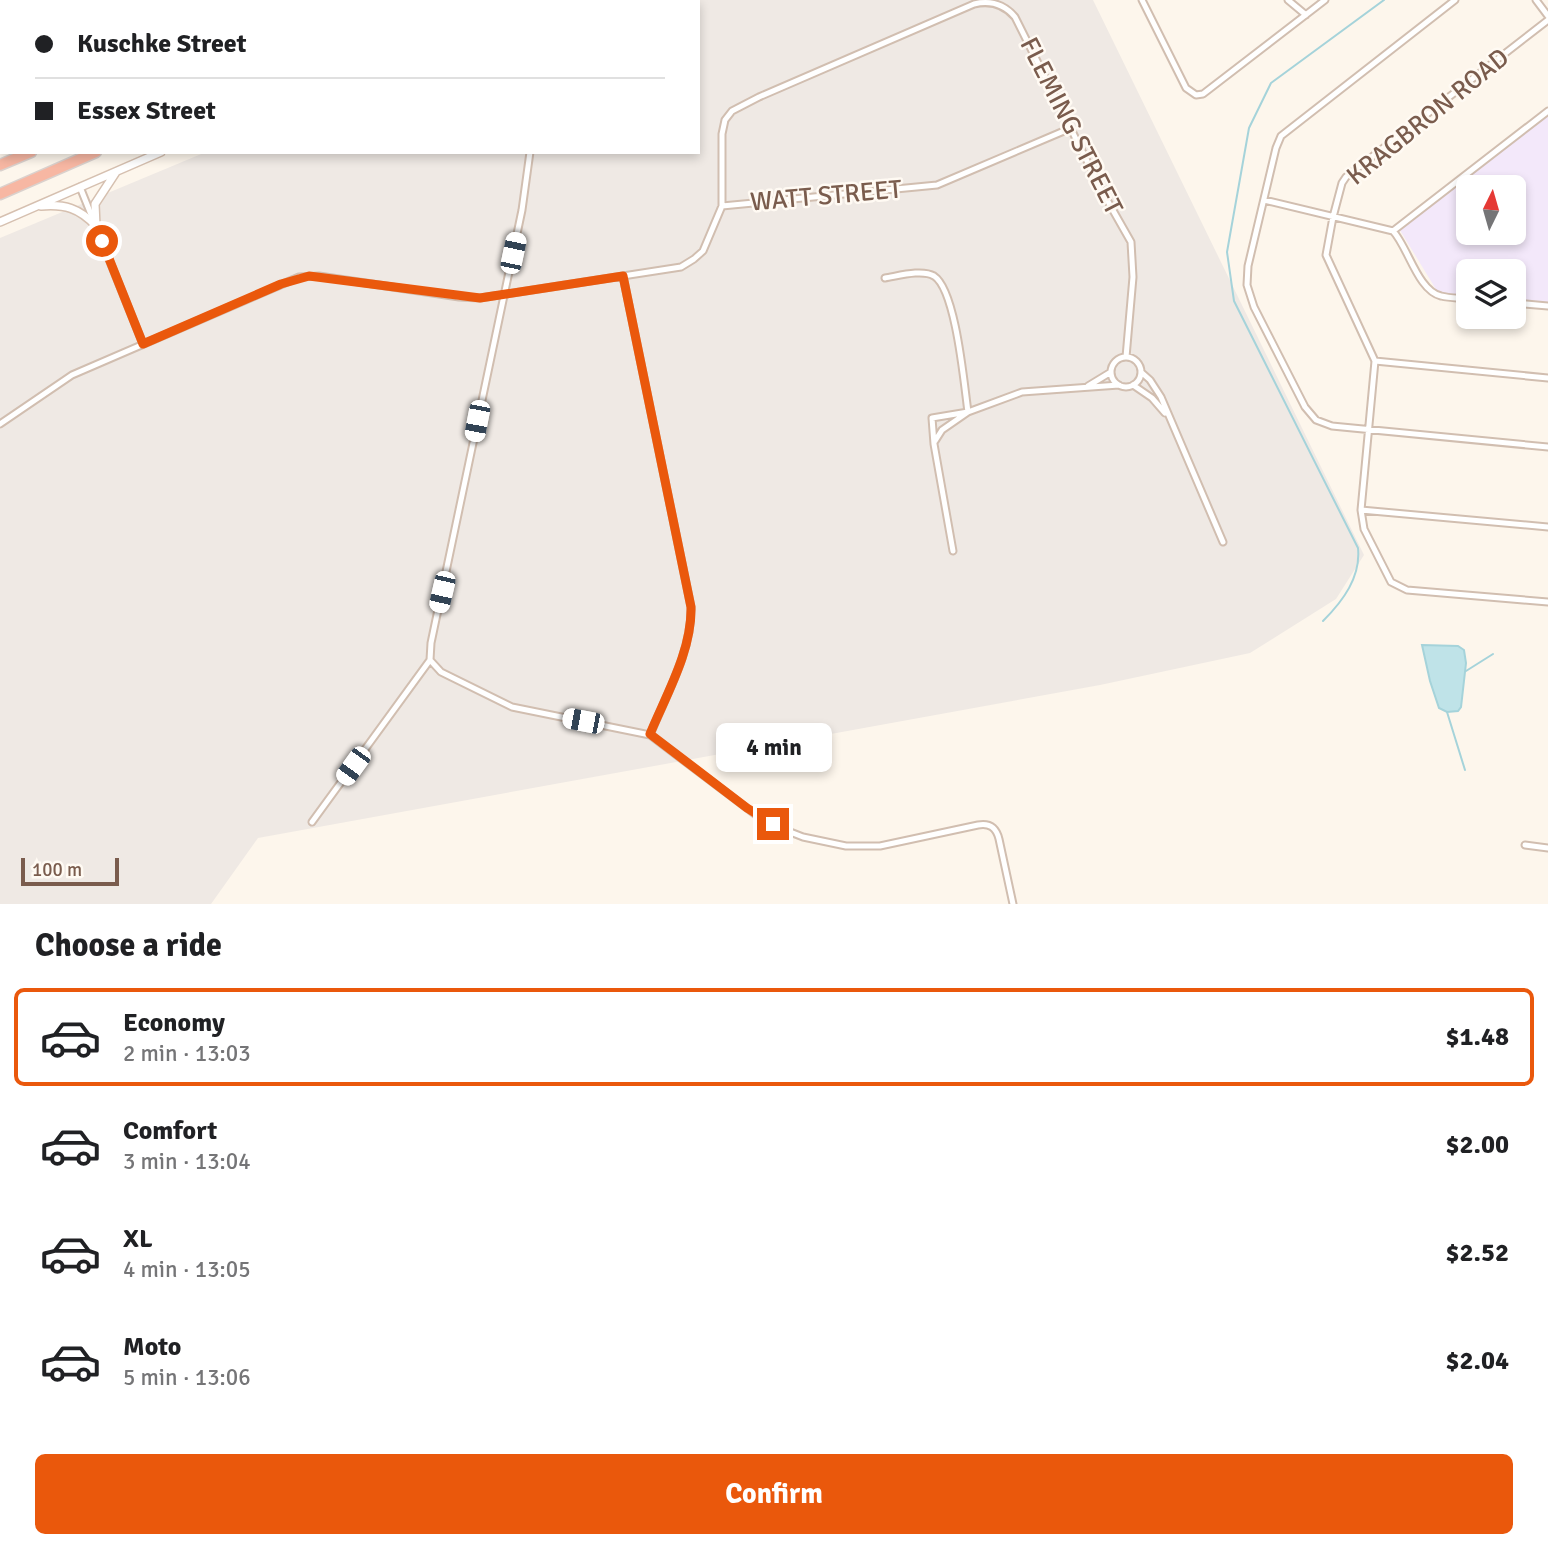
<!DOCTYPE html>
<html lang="en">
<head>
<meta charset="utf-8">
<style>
  body { margin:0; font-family:Signika,sans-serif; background:#f2f2f2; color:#202124; height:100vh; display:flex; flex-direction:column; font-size:26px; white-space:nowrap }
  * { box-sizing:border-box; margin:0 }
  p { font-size:23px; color:#757577 }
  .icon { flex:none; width:38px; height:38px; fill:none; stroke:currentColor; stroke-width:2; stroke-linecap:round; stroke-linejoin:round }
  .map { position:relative; height:904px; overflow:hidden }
  .sheet { display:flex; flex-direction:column; background:#fff; flex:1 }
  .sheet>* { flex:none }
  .hud { position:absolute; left:0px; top:0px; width:700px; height:154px; box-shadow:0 4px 10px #0003; display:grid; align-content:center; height:154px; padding:0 35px; background:#fff }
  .needle { width:46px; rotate:5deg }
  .tools { position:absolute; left:1456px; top:175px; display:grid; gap:14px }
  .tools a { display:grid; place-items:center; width:70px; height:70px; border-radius:10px; background:#fff; box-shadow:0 4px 10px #0003; font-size:35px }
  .scale { position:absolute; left:21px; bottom:18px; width:98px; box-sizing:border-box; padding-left:7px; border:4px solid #7a5c4d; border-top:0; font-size:19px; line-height:24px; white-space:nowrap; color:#7a5c4d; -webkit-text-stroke:5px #fffaf3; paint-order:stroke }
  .end { position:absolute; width:32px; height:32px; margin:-16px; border:9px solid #ea580c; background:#fff; box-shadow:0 0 0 4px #fff }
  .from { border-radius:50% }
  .bubble { position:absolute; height:49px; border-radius:10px; background:#fff; box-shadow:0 4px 10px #0003; font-size:23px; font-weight:700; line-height:49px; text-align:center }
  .car { position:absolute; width:21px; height:42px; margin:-21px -10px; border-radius:9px; box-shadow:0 0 5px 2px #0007; background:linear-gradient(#fff 24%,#345 0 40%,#fff 0 76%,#345 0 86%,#fff 0) }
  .hud b { display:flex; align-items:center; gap:24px; height:66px; font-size:26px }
  .hud b+b { border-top:2px solid #e0e0e0 }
  .hud i { width:18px; height:18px; background:#202124 }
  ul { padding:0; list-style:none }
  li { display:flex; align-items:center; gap:21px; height:98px; margin:0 14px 10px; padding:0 21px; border:4px solid transparent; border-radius:10px }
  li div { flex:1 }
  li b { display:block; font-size:26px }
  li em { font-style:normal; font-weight:700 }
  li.current { border-color:#ea580c }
  li>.icon { width:63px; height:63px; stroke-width:1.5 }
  h2 { padding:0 35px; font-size:32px; line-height:84px }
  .button { display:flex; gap:14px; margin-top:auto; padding:14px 35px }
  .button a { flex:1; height:80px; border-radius:10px; background:#ea580c; color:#fff; font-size:28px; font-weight:700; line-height:80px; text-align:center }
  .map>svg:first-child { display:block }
  .industrial { fill:#efe9e4 }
  .education { fill:#f3e8fa; fill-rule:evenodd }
  .water { fill:#bfe3e8; stroke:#a5d3da; stroke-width:2 }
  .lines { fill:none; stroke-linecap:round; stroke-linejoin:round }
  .stream { stroke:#a5d3da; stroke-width:2 }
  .minor-casing { stroke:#d1beb0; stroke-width:9 }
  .tertiary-casing { stroke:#d1beb0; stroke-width:10 }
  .secondary-casing { stroke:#d6c0b0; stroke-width:10 }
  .motorway-casing { stroke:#dad1cd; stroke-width:13 }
  .minor { stroke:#fff; stroke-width:5 }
  .tertiary { stroke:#fff; stroke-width:6 }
  .secondary { stroke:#fff; stroke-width:7 }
  .motorway { stroke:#f7b7a3; stroke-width:10 }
  .route { stroke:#ea580c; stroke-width:9 }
  .labels { text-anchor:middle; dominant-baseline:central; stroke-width:5; stroke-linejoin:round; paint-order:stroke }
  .street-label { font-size:26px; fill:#7a5c4d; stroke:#fffaf3 }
</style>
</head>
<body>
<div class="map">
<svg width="1548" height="904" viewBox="0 0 1548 904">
  <rect width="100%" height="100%" fill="#fdf6ec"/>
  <path class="industrial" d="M 570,0 L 1093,0 L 1364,555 L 1336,599 L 1250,653 L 1100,685 L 258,838 L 211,904 L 0,904 L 0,238 L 206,152 L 698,152 L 698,2 L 566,2 Z"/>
  <path class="education" d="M 1548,115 L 1548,307 L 1514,303 L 1514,271 L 1468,271 L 1468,299 L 1440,296 L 1398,227 ZM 1468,187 L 1514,187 L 1514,233 L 1468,233 Z"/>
  <path class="water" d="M 1422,645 L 1458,646 L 1464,650 L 1466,663 L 1461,707 L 1458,711 L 1447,712 L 1439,708 L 1430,681 Z"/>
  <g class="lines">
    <path class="stream" d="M 1323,621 C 1343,601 1361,577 1358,548 L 1234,301 L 1227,252 L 1249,128 L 1271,83 L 1384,0
      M 1466,671 L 1493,654
      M 1447,712 L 1465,770"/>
    <defs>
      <path id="minor" d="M 192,0 L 194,2
        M 1142,0 L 1186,88 L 1196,95 L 1203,94 L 1325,0
        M 1288,0 L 1306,15
        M 1455,0 L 1281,136 L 1276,148 L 1248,266 L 1247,285 L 1254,307 L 1305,407 L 1316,420 L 1332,426 L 1548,447
        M 1536,0 L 1548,16
        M 88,2 L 92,0
        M 1548,20 L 1346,177 L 1342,183 L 1333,217 L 1326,255 L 1375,361 L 1361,510 L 1364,529 L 1391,582 L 1407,590 L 1548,602
        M 0,42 L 2,42
        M 80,187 L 143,344
        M 1264,200 L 1393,231 C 1408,247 1418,291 1441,296 C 1449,298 1459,298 1468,299
        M 722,206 L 937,185 L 1071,128
        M 1393,231 L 1548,111
        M 623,276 L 691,607 C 692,651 666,695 650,735
        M 885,278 C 898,276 922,269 934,276 C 956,290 964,384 968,412 L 942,430 L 935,441
        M 1514,303 L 1548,306
        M1111 372a15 15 0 1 1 30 0a15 15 0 1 1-30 0Z
        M 1375,361 L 1548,378
        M 1141,372 L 1150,380 L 1161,397 L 1223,542
        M 1133,385 L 1152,398 L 1165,413
        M 1088,386 L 1111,372
        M 0,424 L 72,375 L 299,277 L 319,276 L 459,297 L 480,298 L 681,267 L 694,259 L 703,251 L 722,206 L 722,134 L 725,120 L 732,111 L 759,97 L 974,4 C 991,0 1004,4 1015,17 L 1102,191 L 1131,242 L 1133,277 L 1126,357
        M 1361,510 L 1548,527
        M 953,551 L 934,444 L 932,418 L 968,412 L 1022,392 L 1119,385
        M 430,660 L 441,672 L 512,707 L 650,735 L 756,815 L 780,828 L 803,837 L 846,846 L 880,846 L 978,825 C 989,823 996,827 999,839 L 1013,904
        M 312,822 L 430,660 L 431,643 L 522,210 L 530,152
        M 1525,845 L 1548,848"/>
      <path id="tertiary" d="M 315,2 L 319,0
        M 0,138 L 2,137"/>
      <path id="secondary" d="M 515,2 L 519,0
        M 41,206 C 65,204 79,208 96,226
        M 0,222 L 161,152
        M 96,226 L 95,204 L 116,172"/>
      <path id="motorway" d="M 381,2 L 385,0
        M 444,2 L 449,0
        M 0,165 L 31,152
        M 0,194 L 96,152"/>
    </defs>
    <use href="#minor" class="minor-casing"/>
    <use href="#tertiary" class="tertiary-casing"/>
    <use href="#secondary" class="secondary-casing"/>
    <use href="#motorway" class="motorway-casing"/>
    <use href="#minor" class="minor"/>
    <use href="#tertiary" class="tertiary"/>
    <use href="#secondary" class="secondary"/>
    <use href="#motorway" class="motorway"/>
  </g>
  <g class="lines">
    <path class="route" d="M 102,241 L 143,344 L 281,284 L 309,276 L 480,298 L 623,276 L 691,607 C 692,651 666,695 650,734 L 747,808 L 773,824"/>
  </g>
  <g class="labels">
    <g class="street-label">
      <text transform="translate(1428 117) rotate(-39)">KRAGBRON ROAD</text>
      <text transform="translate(1071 126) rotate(63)">FLEMING STREET</text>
      <text transform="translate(826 196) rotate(-5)">WATT STREET</text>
    </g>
  </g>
</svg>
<div class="tools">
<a><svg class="needle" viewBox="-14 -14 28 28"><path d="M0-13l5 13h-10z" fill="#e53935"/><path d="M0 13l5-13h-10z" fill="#757577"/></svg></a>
<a><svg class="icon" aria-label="layers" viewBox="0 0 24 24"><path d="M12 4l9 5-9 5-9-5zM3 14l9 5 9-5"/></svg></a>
</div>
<div class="scale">100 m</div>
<i class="end from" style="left:102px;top:241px"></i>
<i class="end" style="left:773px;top:824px"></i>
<div class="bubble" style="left:716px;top:723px;width:116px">4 min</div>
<i class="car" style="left:513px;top:253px;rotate:12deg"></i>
<i class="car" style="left:477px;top:421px;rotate:191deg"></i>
<i class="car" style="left:442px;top:592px;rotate:193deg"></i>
<i class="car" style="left:583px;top:721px;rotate:281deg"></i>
<i class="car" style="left:353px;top:766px;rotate:216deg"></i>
<div class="hud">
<b><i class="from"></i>Kuschke Street</b>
<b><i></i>Essex Street</b>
</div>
</div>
<section class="sheet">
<h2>Choose a ride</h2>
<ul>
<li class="current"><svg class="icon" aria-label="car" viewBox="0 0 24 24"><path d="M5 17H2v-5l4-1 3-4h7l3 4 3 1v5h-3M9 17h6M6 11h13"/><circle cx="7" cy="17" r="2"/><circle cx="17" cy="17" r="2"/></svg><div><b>Economy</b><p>2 min · 13:03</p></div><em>$1.48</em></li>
<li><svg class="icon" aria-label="car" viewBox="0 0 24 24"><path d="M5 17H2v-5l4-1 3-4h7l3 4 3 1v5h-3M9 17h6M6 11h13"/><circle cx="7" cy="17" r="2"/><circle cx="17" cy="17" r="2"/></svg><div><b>Comfort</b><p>3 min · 13:04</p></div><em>$2.00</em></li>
<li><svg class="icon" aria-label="car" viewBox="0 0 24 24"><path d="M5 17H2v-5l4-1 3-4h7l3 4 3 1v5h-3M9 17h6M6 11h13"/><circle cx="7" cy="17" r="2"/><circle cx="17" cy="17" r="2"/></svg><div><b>XL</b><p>4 min · 13:05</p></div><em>$2.52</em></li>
<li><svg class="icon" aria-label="car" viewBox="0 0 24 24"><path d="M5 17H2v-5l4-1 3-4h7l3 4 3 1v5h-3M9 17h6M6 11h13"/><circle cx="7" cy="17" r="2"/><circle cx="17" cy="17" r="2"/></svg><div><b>Moto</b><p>5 min · 13:06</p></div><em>$2.04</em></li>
</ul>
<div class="button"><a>Confirm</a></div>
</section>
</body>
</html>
